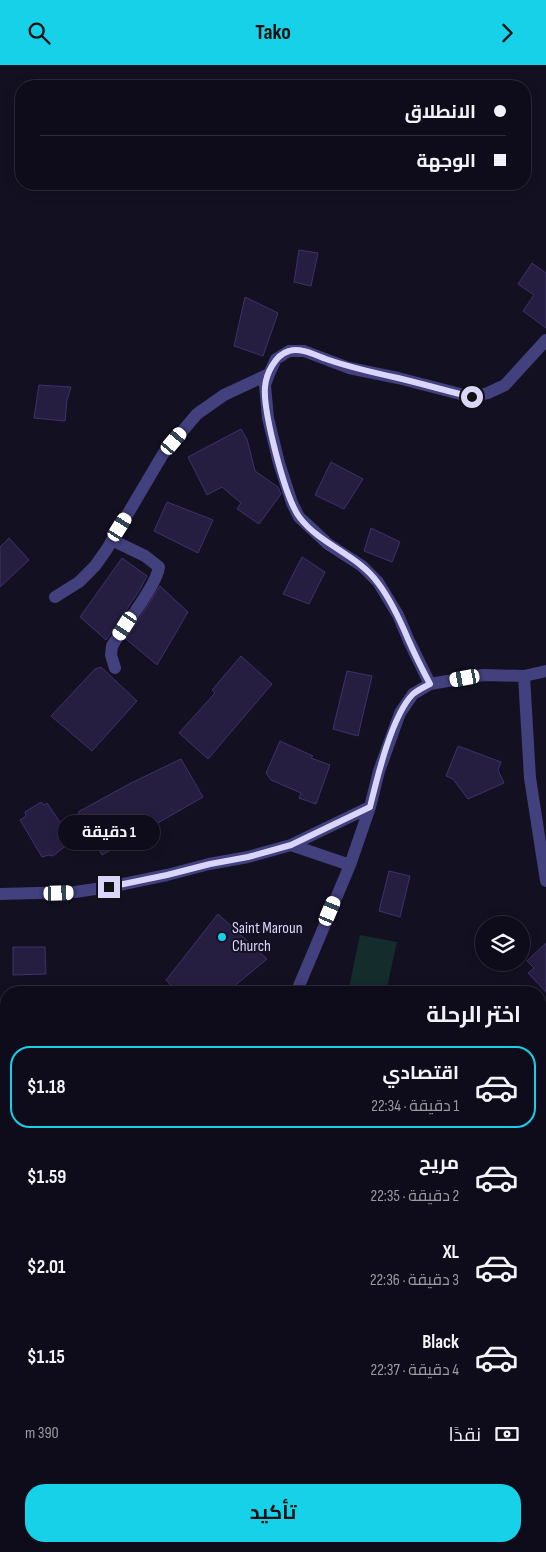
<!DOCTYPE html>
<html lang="ar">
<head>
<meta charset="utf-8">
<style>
  body { margin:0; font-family:"Sofia Sans Condensed",Cairo,sans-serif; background:#171523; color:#f1f3f6; direction:rtl; height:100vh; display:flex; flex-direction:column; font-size:19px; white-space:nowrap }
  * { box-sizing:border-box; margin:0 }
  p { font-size:16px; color:#9b9ba2 }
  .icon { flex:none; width:28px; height:28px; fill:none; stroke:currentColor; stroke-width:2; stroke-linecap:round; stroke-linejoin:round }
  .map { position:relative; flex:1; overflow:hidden; direction:ltr }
  .panel { position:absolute; left:0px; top:921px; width:546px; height:566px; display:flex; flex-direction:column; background:#0e0c1a; border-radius:20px 20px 0 0; box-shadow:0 2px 12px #0003,0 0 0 1px #2e2c39; direction:rtl }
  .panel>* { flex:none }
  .top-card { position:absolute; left:15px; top:15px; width:516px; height:110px; border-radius:20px; box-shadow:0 2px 12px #0003,0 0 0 1px #2e2c39; direction:rtl; display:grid; align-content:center; height:110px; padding:0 25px; background:#0e0c1a }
  .controls { position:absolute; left:475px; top:851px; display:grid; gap:10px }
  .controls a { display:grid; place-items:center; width:55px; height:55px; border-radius:50%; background:#0e0c1a; box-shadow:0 2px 12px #0003,0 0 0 1px #2e2c39; font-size:25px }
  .end { position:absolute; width:22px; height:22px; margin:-11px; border:6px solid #dad5fb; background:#111; box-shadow:0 0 0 2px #111 }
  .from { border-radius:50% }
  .bubble { position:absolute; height:35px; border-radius:18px; background:#0e0c1a; box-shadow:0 2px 12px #0003,0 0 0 1px #2e2c39; font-size:16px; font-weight:700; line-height:35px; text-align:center; direction:rtl }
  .car { position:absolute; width:15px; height:30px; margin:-15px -8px; border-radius:6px; box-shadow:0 0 4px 1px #0007; background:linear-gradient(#fff 24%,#345 0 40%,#fff 0 76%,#345 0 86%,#fff 0) }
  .top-card b { display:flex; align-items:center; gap:18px; height:48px; font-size:19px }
  .top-card b+b { border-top:1px solid #2e2c39 }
  .top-card i { width:12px; height:12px; background:#f1f3f6 }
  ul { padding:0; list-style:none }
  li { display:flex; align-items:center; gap:15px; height:82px; margin:0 10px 8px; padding:0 15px; border:2px solid transparent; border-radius:20px }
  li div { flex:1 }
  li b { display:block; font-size:19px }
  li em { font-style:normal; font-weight:700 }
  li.current { border-color:#16d1e7 }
  li>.icon { width:45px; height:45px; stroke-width:1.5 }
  h2 { padding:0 25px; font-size:22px; line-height:60px }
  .pay { display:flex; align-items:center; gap:12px; height:55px; padding:0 25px; font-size:19px }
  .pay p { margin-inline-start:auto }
  .button { display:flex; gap:10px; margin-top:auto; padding:10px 25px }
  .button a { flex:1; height:58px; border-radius:20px; background:#16d1e7; color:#111; font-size:20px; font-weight:700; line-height:58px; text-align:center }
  header { display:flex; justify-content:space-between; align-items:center; height:65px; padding:0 25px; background:#16d1e7; color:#111; font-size:22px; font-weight:700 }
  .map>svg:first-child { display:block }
  .green { fill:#142c2b }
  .building { fill:#251e41; stroke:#3e326b }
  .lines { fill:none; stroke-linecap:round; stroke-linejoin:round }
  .minor { stroke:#42407d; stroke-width:12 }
  .route { stroke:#dad5fb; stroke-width:6 }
  .poi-dot { fill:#16d1e7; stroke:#131022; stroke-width:2 }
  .labels { text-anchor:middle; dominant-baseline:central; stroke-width:4; stroke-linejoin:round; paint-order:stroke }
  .poi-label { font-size:16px; fill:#dad5fb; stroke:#131022; text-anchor:start }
</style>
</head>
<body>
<header><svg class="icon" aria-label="forward" viewBox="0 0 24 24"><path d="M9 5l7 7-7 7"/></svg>Tako<svg class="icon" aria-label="search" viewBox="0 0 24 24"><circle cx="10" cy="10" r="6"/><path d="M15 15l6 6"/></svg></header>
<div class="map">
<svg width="546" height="1487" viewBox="0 0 546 1487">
  <rect width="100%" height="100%" fill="#131022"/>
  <path class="green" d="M 360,870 L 397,877 L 386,927 L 348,927 Z
    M 97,1481 L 149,1481 L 152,1487 L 95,1487 Z
    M 242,1481 L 418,1481 L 416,1487 L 240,1487 Z"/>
  <path class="building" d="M 299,185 L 318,188 L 311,221 L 294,217 Z
    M 532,198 L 546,208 L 546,263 L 523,246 L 534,230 L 518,219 Z
    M 245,232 L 278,248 L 263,291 L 234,281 Z
    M 39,320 L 71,322 L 67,335 L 65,356 L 34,353 Z
    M 241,364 L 247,374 L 255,406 L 278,422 L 281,429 L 259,459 L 237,444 L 241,438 L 222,422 L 207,430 L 188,392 Z
    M 331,397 L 363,414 L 344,444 L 315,430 Z
    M 167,437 L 213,455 L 198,488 L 154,466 Z
    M 371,463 L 400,477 L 392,497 L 364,486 Z
    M 9,473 L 29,495 L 0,522 L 0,482 Z
    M 302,492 L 325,507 L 309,539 L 283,529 Z
    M 122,493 L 147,511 L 139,526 L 106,575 L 80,552 Z
    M 160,521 L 188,547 L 157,600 L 126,574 Z
    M 241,591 L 272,619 L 208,694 L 179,668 L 215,628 L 212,625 Z
    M 101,602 L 137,636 L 92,686 L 51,651 L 95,604 Z
    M 347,606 L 372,611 L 358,671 L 333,664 Z
    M 280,676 L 313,691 L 311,693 L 330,700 L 316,739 L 299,733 L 301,728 L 271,715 L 266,708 Z
    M 458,681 L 501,697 L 498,705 L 504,718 L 468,734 L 453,714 L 446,711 Z
    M 181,694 L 203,732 L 102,790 L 78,747 L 131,718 Z
    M 41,737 L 44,740 L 47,738 L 64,763 L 68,779 L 53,791 L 49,790 L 42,792 L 20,755 L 26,751 L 25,747 Z
    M 389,806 L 410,811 L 400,852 L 379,846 Z
    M 218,849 L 267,894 L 226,928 L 178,928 L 166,915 Z
    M 546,878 L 546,927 L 528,908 L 534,903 L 527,896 Z
    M 13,882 L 45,882 L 46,909 L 13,910 Z"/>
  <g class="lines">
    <path class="minor" d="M 112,475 L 145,491 L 159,502 C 157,520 123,562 112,581 L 111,590 L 115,603
      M 55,532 L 79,517 L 95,501 L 107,484 L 163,389 L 197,349 L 224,330 L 269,309
      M 524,611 L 530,713 L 546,816
      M 430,619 L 409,576 L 398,550 L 378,517 L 362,501 L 328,479 L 299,452 L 292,438 L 279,398 L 268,353 L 265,320 L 269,309 L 276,294 L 289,286 L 304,286 L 349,303 L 398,313 L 472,332 L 488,328 L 505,320 L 546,275
      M 291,780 L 350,800
      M 0,829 L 75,827 L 109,822 L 167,810 L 209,799 L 248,792 L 291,780 L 370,742
      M 296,928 L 350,800 L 370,742 L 379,706 L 400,648 L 413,629 L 430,619 L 483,610 L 524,611 L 546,606
      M 540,1141 L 546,1135
      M 0,1297 L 6,1292"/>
  </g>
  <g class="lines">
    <path class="route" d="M 109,822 L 167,810 L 210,799 L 248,792 L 291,780 L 370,742 C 377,713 392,650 413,629 C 418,625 424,622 430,619 C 422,604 415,590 408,574 C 400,555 391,535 378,518 C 358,490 321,480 300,453 C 285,434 263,346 265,322 C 266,309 275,290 289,286 C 301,282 317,291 329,295 C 352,303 375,308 398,313 C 423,319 447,326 472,332"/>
  </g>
  <circle class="poi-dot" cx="222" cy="872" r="5"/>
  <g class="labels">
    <g class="poi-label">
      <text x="232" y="863">Saint Maroun<tspan x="232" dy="18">Church</tspan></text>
    </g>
  </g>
</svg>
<div class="controls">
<a><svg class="icon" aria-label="layers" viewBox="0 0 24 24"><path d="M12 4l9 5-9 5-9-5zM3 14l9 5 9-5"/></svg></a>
</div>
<i class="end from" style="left:472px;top:332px"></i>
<i class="end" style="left:109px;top:822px"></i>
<div class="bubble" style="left:58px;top:750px;width:102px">1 دقيقة</div>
<i class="car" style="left:174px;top:376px;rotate:40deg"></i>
<i class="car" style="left:120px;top:462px;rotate:32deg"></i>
<i class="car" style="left:125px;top:561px;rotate:213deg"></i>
<i class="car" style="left:465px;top:613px;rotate:260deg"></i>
<i class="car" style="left:59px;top:828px;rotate:88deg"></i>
<i class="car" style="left:330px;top:846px;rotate:23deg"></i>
<div class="top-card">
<b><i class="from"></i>الانطلاق</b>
<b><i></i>الوجهة</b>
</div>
<section class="panel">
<h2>اختر الرحلة</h2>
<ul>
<li class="current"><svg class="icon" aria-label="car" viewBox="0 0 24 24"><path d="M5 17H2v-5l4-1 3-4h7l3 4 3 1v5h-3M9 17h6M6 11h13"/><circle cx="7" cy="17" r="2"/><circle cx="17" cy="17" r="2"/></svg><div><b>اقتصادي</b><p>1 دقيقة · 22:34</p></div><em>$1.18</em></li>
<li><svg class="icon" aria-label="car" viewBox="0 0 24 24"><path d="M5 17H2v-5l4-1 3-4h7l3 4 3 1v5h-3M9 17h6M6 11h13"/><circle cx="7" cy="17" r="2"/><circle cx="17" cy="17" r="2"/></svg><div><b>مريح</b><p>2 دقيقة · 22:35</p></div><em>$1.59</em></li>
<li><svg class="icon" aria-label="car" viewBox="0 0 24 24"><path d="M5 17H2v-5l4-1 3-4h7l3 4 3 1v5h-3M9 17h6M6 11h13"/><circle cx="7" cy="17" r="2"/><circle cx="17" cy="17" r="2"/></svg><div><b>XL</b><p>3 دقيقة · 22:36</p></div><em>$2.01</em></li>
<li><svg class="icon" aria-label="car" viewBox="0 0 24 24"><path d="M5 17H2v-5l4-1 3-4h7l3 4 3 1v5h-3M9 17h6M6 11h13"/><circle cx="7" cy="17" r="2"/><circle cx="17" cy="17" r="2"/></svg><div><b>Black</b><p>4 دقيقة · 22:37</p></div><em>$1.15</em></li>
</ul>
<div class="pay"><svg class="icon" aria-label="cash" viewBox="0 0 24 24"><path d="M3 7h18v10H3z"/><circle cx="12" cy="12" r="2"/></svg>نقدًا<p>390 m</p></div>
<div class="button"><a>تأكيد</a></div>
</section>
</div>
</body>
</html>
